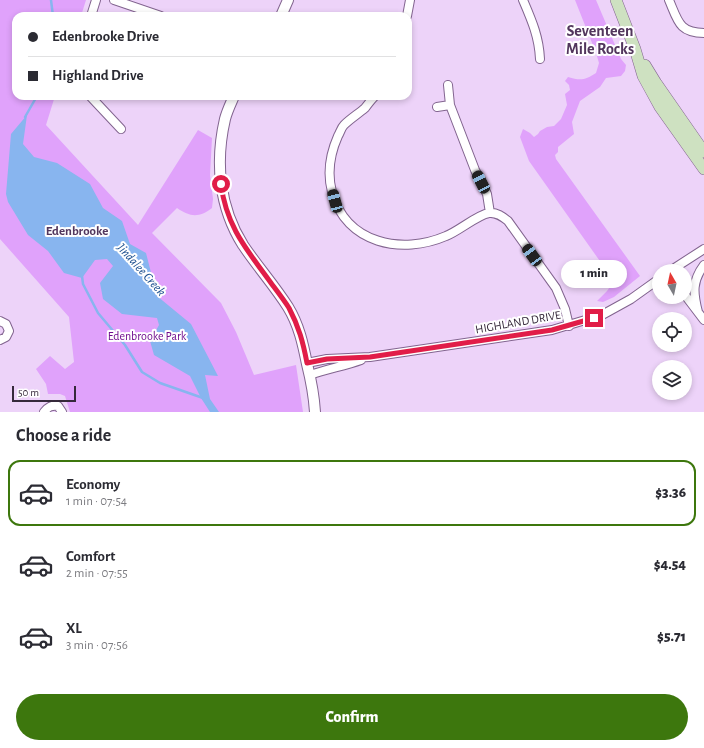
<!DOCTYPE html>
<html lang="en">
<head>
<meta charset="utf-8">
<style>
  body { margin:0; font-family:"Alegreya Sans",sans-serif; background:#f7f7f7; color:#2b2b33; height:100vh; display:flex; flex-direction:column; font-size:15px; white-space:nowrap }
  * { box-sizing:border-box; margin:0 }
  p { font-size:13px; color:#7c7c81 }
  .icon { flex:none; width:22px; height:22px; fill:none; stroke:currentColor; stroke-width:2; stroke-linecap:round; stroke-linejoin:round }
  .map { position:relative; height:412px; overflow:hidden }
  .panel { display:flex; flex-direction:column; background:#fff; flex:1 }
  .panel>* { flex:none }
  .top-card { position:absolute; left:12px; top:12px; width:400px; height:88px; border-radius:12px; box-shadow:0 2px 6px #0003; display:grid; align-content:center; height:88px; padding:0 16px; background:#fff }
  .needle { width:26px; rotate:351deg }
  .buttons { position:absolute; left:652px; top:264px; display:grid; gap:8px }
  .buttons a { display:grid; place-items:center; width:40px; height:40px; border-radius:50%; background:#fff; box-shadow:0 2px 6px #0003; font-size:20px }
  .scale { position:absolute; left:12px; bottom:10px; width:64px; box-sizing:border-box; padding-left:4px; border:2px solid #36293b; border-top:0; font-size:11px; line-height:14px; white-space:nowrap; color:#36293b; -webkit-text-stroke:3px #fff; paint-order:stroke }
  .end { position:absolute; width:18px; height:18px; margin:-9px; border:5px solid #e11d48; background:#fff; box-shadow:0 0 0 2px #fff }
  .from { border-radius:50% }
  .bubble { position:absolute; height:28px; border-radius:14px; background:#fff; box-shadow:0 2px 6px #0003; font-size:13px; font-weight:800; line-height:28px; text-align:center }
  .car { position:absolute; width:12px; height:24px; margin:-12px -6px; border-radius:5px; box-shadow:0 0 3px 1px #0007; background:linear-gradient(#222 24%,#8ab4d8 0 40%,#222 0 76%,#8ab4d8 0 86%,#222 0) }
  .top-card b { display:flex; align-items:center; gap:14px; height:38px; font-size:15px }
  .top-card b+b { border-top:1px solid #e1e1e2 }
  .top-card i { width:10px; height:10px; background:#2b2b33 }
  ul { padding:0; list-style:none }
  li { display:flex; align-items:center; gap:12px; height:66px; margin:0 8px 6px; padding:0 8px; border:2px solid transparent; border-radius:12px }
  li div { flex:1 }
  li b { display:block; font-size:15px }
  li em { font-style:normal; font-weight:800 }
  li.current { border-color:#3d770d }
  li>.icon { width:36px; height:36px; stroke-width:1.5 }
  h2 { padding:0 16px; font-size:18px; line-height:48px }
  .primary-button { display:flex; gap:8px; margin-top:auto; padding:8px 16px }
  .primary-button a { flex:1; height:46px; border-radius:24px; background:#3d770d; color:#fff; font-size:16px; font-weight:800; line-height:46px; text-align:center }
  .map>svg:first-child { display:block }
  .green { fill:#e0a2fb }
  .water { fill:#88b5ef }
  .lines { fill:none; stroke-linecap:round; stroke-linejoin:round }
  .stream { stroke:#88b5ef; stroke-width:2.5 }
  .minor-casing { stroke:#82648f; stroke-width:10 }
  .tertiary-casing { stroke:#82648f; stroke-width:12 }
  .secondary-casing { stroke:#82648f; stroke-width:12 }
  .minor { stroke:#fff; stroke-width:8 }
  .tertiary { stroke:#fff; stroke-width:10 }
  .secondary { stroke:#cee1c1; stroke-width:11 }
  .route { stroke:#e11d48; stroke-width:5 }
  .labels { text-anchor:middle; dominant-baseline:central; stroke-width:4; stroke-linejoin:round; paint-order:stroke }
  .street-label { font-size:12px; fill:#36293b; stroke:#fff }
  .park-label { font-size:12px; fill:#700e8e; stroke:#fff }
  .neighbourhood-label { font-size:13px; font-weight:bold; fill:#52365d; stroke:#fff }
  .water-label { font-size:13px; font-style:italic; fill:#205290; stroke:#fff }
  .district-label { font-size:16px; font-weight:bold; fill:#52365d; stroke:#fff }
</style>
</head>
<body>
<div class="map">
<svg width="704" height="412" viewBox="0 0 704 412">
  <rect width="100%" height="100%" fill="#edd3f9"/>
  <path class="green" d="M 0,0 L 86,0 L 81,16 L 16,16 L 16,96 L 55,96 L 46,125 L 138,225 L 198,130 L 212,138 L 210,175 L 213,199 L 212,208 C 199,218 190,217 177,208 L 152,233 L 221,303 L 236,332 L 254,375 L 296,365 L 303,412 L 70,412 L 65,396 L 60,394 L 48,394 L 46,384 L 36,369 L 50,356 L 65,369 L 74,362 L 69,317 L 0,239 Z
    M 575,0 L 596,0 L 621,59 L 626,65 L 625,71 L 621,76 L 606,78 L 600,87 L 580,101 L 572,122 L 574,134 L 558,147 L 558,152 L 555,155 L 556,159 L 640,276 L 614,297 L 603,302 L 597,301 L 607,291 L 614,281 L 529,161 L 520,137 L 523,129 L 530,133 L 534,137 L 538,134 L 540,131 L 547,127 L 554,126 L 561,119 L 567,105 L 565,94 L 570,90 L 569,85 L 565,81 L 568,77 C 581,81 585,80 596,73 L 599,63 L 596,53 Z"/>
  <path class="water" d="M 27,115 L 23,144 L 34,157 L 57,163 L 90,184 L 103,208 L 122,221 L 130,244 L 146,253 L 157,296 L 191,324 L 218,376 L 205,375 L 210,399 L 219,412 L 210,412 L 201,398 L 190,376 L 154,355 L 150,341 L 159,325 L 157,318 L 122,314 L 103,299 L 100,283 L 113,266 L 107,259 L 95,260 L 82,278 L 64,273 L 48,251 L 28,235 L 8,202 L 6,194 L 11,134 Z"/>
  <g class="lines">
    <path class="stream" d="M 51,0 L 53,16
      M 25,117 L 37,96
      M 82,276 L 83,284 L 98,313 L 125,345 L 142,372 L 160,383 L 203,398"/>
    <defs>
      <path id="minor" d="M 114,0 L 161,16
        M 523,0 C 532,21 539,37 540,59
        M 669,0 C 678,21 679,33 704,33
        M 91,16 L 96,0
        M 407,16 L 410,0
        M 448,85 L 450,105 L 475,170 L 487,194 L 490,213
        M 90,96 L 121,129
        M 375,96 C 371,100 368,104 365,108 C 358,114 350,119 344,125 C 341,128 340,133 338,136 C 330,154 327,173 332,192 C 346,244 402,255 446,236 C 459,231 477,215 489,213 C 497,212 503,217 508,221 L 556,288 L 565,309 L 569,326
        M 437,107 L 450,105
        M 670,271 L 704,249
        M 685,295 L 704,320
        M 698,312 C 693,293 692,281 704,265
        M 0,321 L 6,324 L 9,331 L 6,337 L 0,340
        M 307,363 L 327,359 L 370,357 L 552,330 L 602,315 L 631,299 L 659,279
        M 310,375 C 327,369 344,366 361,360
        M 44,412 C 48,407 51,405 58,406 L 62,412"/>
      <path id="tertiary" d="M 281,16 L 288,0
        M 234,96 C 231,103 227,111 225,119 C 215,162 219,207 243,245 C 257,266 274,285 288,307 C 299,325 303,344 307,364 C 311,380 314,396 315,412"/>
      <path id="secondary" d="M 616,0 L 635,49 L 643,76 L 649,87 L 660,107 L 704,169
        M 645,65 L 656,83 L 704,152"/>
    </defs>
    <use href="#minor" class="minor-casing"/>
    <use href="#tertiary" class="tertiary-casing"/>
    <use href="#secondary" class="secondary-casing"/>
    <use href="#minor" class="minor"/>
    <use href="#tertiary" class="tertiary"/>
    <use href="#secondary" class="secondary"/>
  </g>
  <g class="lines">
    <path class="route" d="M 221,184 C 226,226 247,250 271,283 C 277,291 284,300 289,308 C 299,327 303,342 307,363 L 327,359 L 370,357 L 552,330 L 594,318"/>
  </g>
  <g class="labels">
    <g class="street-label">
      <text transform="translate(518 322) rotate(-10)">HIGHLAND DRIVE</text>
    </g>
    <g class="park-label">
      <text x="147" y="336">Edenbrooke Park</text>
    </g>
    <g class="neighbourhood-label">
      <text x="77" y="231">Edenbrooke</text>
    </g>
    <g class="water-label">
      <text transform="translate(141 270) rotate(48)">Jindalee Creek</text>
    </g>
    <g class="district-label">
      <text x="600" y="31">Seventeen<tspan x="600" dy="18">Mile Rocks</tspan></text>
    </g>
  </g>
</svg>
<div class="buttons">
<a><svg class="needle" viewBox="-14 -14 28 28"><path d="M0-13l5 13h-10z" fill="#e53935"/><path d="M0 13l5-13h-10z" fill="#7c7c81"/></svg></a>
<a><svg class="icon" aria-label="locate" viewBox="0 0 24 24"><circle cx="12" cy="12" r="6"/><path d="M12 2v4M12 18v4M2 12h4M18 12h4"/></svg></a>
<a><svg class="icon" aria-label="layers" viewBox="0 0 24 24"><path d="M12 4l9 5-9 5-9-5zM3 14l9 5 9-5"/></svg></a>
</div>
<div class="scale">50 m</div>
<i class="end from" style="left:221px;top:184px"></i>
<i class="end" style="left:594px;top:318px"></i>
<div class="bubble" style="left:561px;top:260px;width:66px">1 min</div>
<i class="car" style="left:481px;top:182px;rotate:333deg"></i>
<i class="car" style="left:335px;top:201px;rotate:345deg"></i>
<i class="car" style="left:532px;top:255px;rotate:324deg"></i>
<div class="top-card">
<b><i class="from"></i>Edenbrooke Drive</b>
<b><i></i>Highland Drive</b>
</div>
</div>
<section class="panel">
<h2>Choose a ride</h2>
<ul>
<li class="current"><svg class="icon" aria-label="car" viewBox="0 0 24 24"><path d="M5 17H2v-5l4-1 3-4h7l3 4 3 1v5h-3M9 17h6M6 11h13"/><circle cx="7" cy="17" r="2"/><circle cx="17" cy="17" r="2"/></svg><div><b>Economy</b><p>1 min · 07:54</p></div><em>$3.36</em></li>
<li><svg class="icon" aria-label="car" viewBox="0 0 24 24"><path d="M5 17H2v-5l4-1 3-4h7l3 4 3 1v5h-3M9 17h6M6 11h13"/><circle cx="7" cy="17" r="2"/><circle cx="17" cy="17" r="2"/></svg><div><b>Comfort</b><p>2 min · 07:55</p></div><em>$4.54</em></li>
<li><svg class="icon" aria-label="car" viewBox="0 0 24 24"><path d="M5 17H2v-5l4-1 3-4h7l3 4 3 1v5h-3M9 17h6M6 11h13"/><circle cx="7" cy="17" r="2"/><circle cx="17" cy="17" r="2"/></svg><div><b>XL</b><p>3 min · 07:56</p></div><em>$5.71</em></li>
</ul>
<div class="primary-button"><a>Confirm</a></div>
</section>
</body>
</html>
